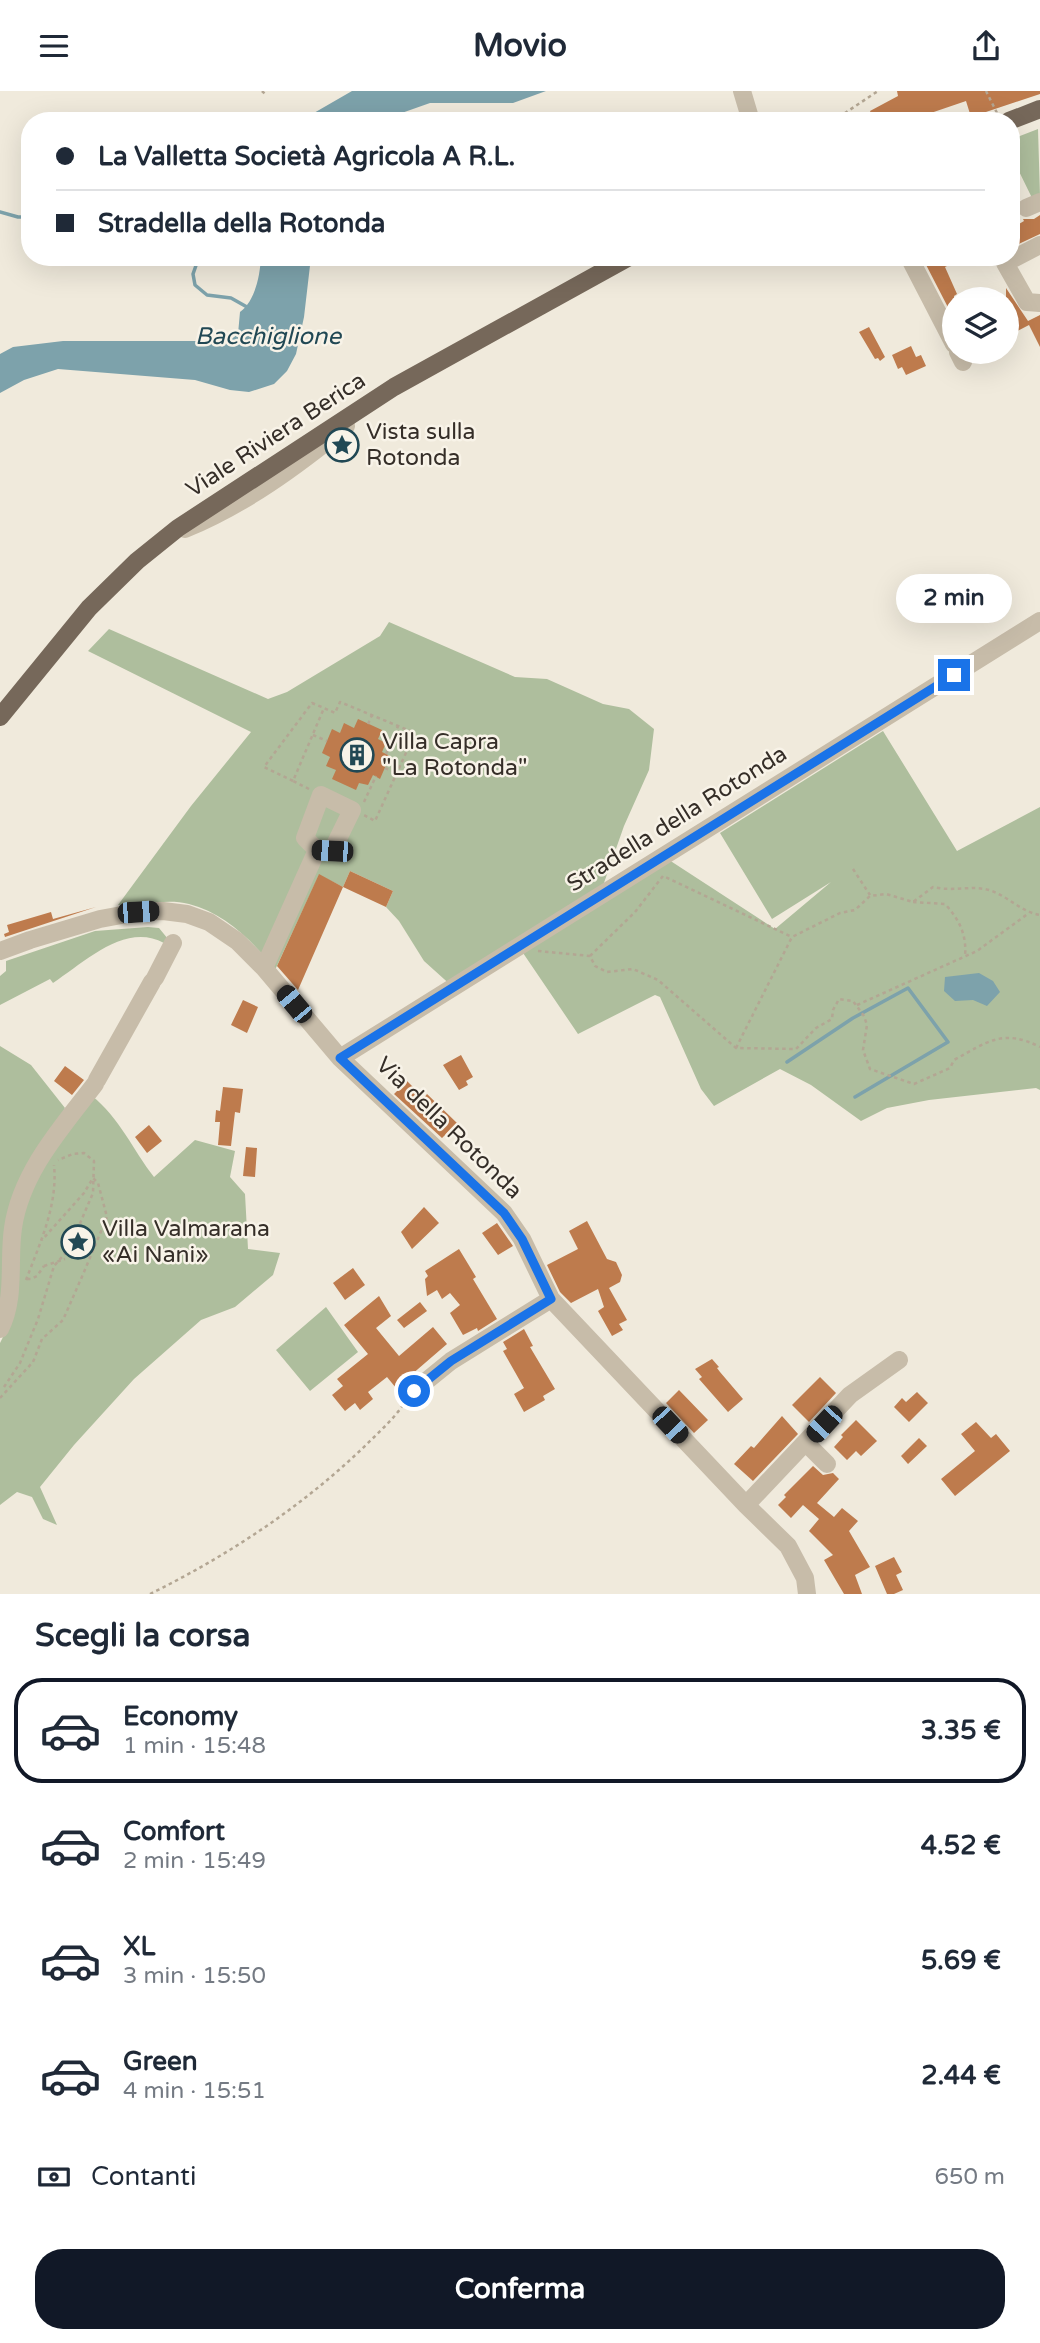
<!DOCTYPE html>
<html lang="it">
<head>
<meta charset="utf-8">
<style>
  body { margin:0; font-family:"Varela Round",sans-serif; background:#f2f2f3; color:#1f2937; height:100vh; display:flex; flex-direction:column; font-size:26px; white-space:nowrap }
  * { box-sizing:border-box; margin:0 }
  p { font-size:23px; color:#747a83 }
  .icon { flex:none; width:38px; height:38px; fill:none; stroke:currentColor; stroke-width:2; stroke-linecap:round; stroke-linejoin:round }
  .map { position:relative; height:1503px; overflow:hidden }
  .sheet { display:flex; flex-direction:column; background:#fff; flex:1 }
  .sheet>* { flex:none }
  .guide { position:absolute; left:21px; top:21px; width:999px; height:154px; border-radius:28px; box-shadow:0 7px 28px #0002; display:grid; align-content:center; height:154px; padding:0 35px; background:#fff }
  .buttons { position:absolute; left:942px; top:196px; display:grid; gap:14px }
  .buttons a { display:grid; place-items:center; width:77px; height:77px; border-radius:50%; background:#fff; box-shadow:0 7px 28px #0002; font-size:35px }
  .end { position:absolute; width:32px; height:32px; margin:-16px; border:9px solid #1a73e8; background:#fff; box-shadow:0 0 0 4px #fff }
  .from { border-radius:50% }
  .bubble { position:absolute; height:49px; border-radius:24px; background:#fff; box-shadow:0 7px 28px #0002; font-size:23px; font-weight:700; line-height:49px; text-align:center }
  .car { position:absolute; width:21px; height:42px; margin:-21px -10px; border-radius:9px; box-shadow:0 0 5px 2px #0007; background:linear-gradient(#222 24%,#8ab4d8 0 40%,#222 0 76%,#8ab4d8 0 86%,#222 0) }
  .guide b { display:flex; align-items:center; gap:24px; height:66px; font-size:26px }
  .guide b+b { border-top:2px solid #e0e1e3 }
  .guide i { width:18px; height:18px; background:#1f2937 }
  ul { padding:0; list-style:none }
  li { display:flex; align-items:center; gap:21px; height:105px; margin:0 14px 10px; padding:0 21px; border:4px solid transparent; border-radius:28px }
  li div { flex:1 }
  li b { display:block; font-size:26px }
  li em { font-style:normal; font-weight:700 }
  li.active { border-color:#111827 }
  li>.icon { width:63px; height:63px; stroke-width:1.5 }
  h2 { padding:0 35px; font-size:32px; line-height:84px }
  .pay { display:flex; align-items:center; gap:18px; height:77px; padding:0 35px; font-size:26px }
  .pay p { margin-inline-start:auto }
  .button { display:flex; gap:14px; margin-top:auto; padding:14px 35px }
  .button a { flex:1; height:80px; border-radius:28px; background:#111827; color:#fff; font-size:28px; font-weight:700; line-height:80px; text-align:center }
  header { display:flex; justify-content:space-between; align-items:center; height:91px; padding:0 35px; background:#fff; font-size:32px; font-weight:700 }
  .map>svg:first-child { display:block }
  .green { fill:#aebe9d }
  .water { fill:#7da2ab }
  .lines { fill:none; stroke-linecap:round; stroke-linejoin:round }
  .stream { stroke:#7da2ab; stroke-width:3.5 }
  .building { fill:#be7b4d }
  .path { stroke:#b3a693; stroke-width:2.5; stroke-dasharray:3.5 3.5; stroke-linecap:butt }
  .minor { stroke:#c7bca9; stroke-width:18 }
  .major { stroke:#76685a; stroke-width:18 }
  .path-bridge { stroke:#b3a693; stroke-width:2.5; stroke-dasharray:3.5 3.5; stroke-linecap:butt }
  .route { stroke:#1a73e8; stroke-width:9 }
  .labels { text-anchor:middle; dominant-baseline:central; stroke-width:5; stroke-linejoin:round; paint-order:stroke }
  .poi-label { font-size:23px; fill:#352e28; stroke:#f8f3e8; text-anchor:start }
  .street-label { font-size:23px; fill:#352e28; stroke:#f8f3e8 }
  .water-label { font-size:24px; font-style:italic; fill:#214854; stroke:#f8f3e8 }
</style>
</head>
<body>
<header><svg class="icon" aria-label="menu" viewBox="0 0 24 24"><path d="M4 6h16M4 12h16M4 18h16"/></svg>Movio<svg class="icon" aria-label="share" viewBox="0 0 24 24"><path d="M12 15V3M7 8l5-5 5 5M5 13v7h14v-7"/></svg></header>
<div class="map">
<svg width="1040" height="1503" viewBox="0 0 1040 1503">
  <rect width="100%" height="100%" fill="#f0eadc"/>
  <path class="green" d="M 1038,38 L 1040,105 L 1033,109 L 1012,66 L 1012,48 Z
    M 389,531 L 515,586 L 547,588 L 603,613 L 629,618 L 654,638 L 649,679 L 624,735 L 599,806 L 454,897 L 424,870 L 399,830 L 386,816 L 393,800 L 350,780 L 343,796 L 319,784 L 275,879 C 254,851 225,822 189,813 C 166,807 141,815 118,814 L 191,715 L 251,641 L 88,560 L 109,538 L 268,608 L 287,601 L 380,545 Z
    M 883,640 L 957,760 L 1040,716 L 1040,999 L 1036,997 L 929,1009 L 887,1017 L 861,1030 L 811,994 L 780,978 L 714,1015 L 701,998 L 660,906 L 655,904 L 647,908 L 578,943 L 521,859 L 666,767 L 775,838 L 831,791 L 772,828 L 720,742 Z
    M 148,836 L 159,837 L 168,848 L 164,852 C 125,831 85,871 53,892 L 50,888 L 0,914 L 0,885 L 6,880 L 6,870 L 95,840 Z
    M 0,955 L 31,974 L 65,1017 L 38,1069 L 0,1222 Z
    M 92,1005 C 119,1026 133,1059 154,1086 L 195,1049 L 235,1060 L 230,1086 L 245,1103 L 248,1158 L 280,1162 L 273,1184 L 235,1216 L 201,1229 L 134,1288 L 74,1354 L 40,1396 L 57,1434 L 43,1428 L 32,1406 L 17,1401 L 0,1414 L 0,1252 L 11,1230 L 15,1138 L 31,1092 Z
    M 326,1216 L 358,1261 L 310,1300 L 276,1259 Z"/>
  <path class="water" d="M 352,0 L 546,0 L 513,12 L 430,12 L 379,30 L 300,30 Z
    M 261,166 L 311,166 L 304,226 L 296,263 L 287,280 L 274,293 L 249,301 L 230,299 L 195,289 L 58,278 L 24,289 L 0,302 L 0,263 L 13,256 L 63,250 L 229,250 L 238,243 L 240,221 C 255,210 260,185 261,166 Z
    M 979,882 L 993,890 L 1000,901 L 987,915 L 973,909 L 955,910 L 944,900 L 945,886 Z"/>
  <g class="lines">
    <path class="stream" d="M 0,121 L 18,126 L 30,126
      M 199,166 L 193,183 L 195,194 L 207,204 L 231,207 L 247,216
      M 787,971 L 853,927 L 908,897 L 948,951 L 855,1006"/>
  </g>
  <path class="building" d="M 897,0 L 1040,0 L 1040,3 L 971,26 L 966,10 L 922,25 L 923,30 L 874,30 L 870,20 L 898,5 Z
    M 1040,124 L 1040,143 L 1012,156 L 1012,137 L 1024,130 L 1023,128 L 1034,128 Z
    M 922,166 L 965,166 L 945,176 L 957,203 L 954,205 L 954,228 Z
    M 1006,197 L 1028,230 L 1040,224 L 1040,256 L 1029,234 L 1006,246 Z
    M 869,236 L 885,266 L 880,270 L 878,267 L 875,268 L 859,241 Z
    M 911,255 L 916,266 L 921,264 L 926,275 L 906,284 L 902,276 L 898,278 L 892,264 Z
    M 358,628 L 382,639 L 378,648 L 386,652 L 382,661 L 390,665 L 380,688 L 373,684 L 368,694 L 359,692 L 356,699 L 332,688 L 336,679 L 326,675 L 330,666 L 322,662 L 332,638 L 340,642 L 344,632 L 354,637 Z
    M 350,780 L 393,800 L 386,816 L 343,796 Z
    M 319,783 L 343,796 L 298,899 L 277,875 Z
    M 96,816 L 5,846 L 4,843 L 9,841 L 7,834 L 51,821 L 53,828 Z
    M 243,909 L 258,916 L 247,942 L 231,934 Z
    M 461,964 L 473,986 L 466,990 L 468,994 L 459,999 L 443,974 Z
    M 65,975 L 84,989 L 72,1004 L 54,990 Z
    M 407,990 L 424,1007 L 427,1003 L 457,1032 L 442,1047 L 394,1003 Z
    M 223,996 L 243,998 L 240,1022 L 235,1021 L 231,1055 L 218,1054 L 220,1031 L 215,1031 L 216,1019 L 220,1020 Z
    M 149,1034 L 162,1050 L 147,1062 L 135,1046 Z
    M 246,1056 L 257,1057 L 255,1086 L 243,1085 Z
    M 424,1116 L 439,1132 L 412,1158 L 401,1141 Z
    M 587,1130 L 607,1168 L 616,1171 L 622,1184 L 620,1191 L 609,1197 L 627,1229 L 619,1233 L 623,1239 L 612,1245 L 598,1220 L 604,1216 L 598,1198 L 571,1212 L 560,1201 L 547,1174 L 578,1158 L 569,1140 Z
    M 497,1132 L 513,1155 L 498,1164 L 482,1142 Z
    M 459,1158 L 476,1186 L 473,1188 L 497,1228 L 478,1240 L 477,1237 L 463,1244 L 450,1222 L 460,1214 L 450,1202 L 442,1208 L 437,1199 L 427,1205 L 425,1188 L 428,1185 L 425,1180 Z
    M 353,1177 L 365,1194 L 345,1209 L 333,1192 Z
    M 379,1205 L 391,1225 L 376,1237 L 399,1265 L 433,1236 L 447,1253 L 396,1297 L 387,1286 L 368,1301 L 373,1308 L 360,1319 L 355,1312 L 345,1320 L 332,1304 L 343,1295 L 337,1288 L 368,1263 L 344,1234 Z
    M 420,1211 L 427,1220 L 404,1237 L 397,1229 Z
    M 524,1238 L 533,1255 L 530,1256 L 555,1298 L 543,1305 L 545,1309 L 524,1321 L 514,1303 L 524,1297 L 503,1260 L 507,1258 L 503,1251 Z
    M 712,1268 L 719,1276 L 717,1277 L 720,1281 L 743,1308 L 728,1321 L 699,1288 L 702,1286 L 695,1278 Z
    M 820,1286 L 836,1302 L 809,1331 L 792,1314 Z
    M 679,1299 L 708,1329 L 694,1342 L 666,1312 Z
    M 917,1301 L 928,1312 L 909,1331 L 894,1316 L 902,1307 L 906,1311 Z
    M 782,1325 L 798,1343 L 753,1390 L 734,1373 L 751,1355 L 754,1357 Z
    M 856,1329 L 877,1350 L 861,1365 L 856,1360 L 847,1369 L 834,1356 L 843,1346 L 841,1344 Z
    M 976,1331 L 991,1347 L 996,1343 L 1010,1360 L 955,1405 L 941,1388 L 975,1360 L 961,1343 Z
    M 919,1347 L 927,1355 L 908,1373 L 901,1365 Z
    M 813,1375 L 823,1384 L 833,1382 L 839,1388 L 817,1412 L 834,1426 L 842,1417 L 858,1430 L 849,1440 L 870,1476 L 855,1484 L 862,1503 L 844,1503 L 824,1469 L 833,1464 L 809,1440 L 819,1428 L 803,1414 L 791,1427 L 778,1414 L 786,1406 L 784,1404 Z
    M 894,1466 L 902,1481 L 896,1484 L 903,1499 L 894,1503 L 887,1503 L 875,1475 Z"/>
  <g class="lines">
    <path class="path" d="M 262,0 L 266,4
      M 986,0 L 997,22
      M 833,30 L 878,0
      M 368,633 L 372,624
      M 313,644 L 327,650
      M 386,663 L 398,635
      M 385,677 L 397,682
      M 293,690 L 264,676 L 312,612 L 324,617
      M 309,698 L 293,690 L 324,617 L 335,622 L 340,611 L 415,642 L 375,730 L 364,724
      M 364,711 L 376,685
      M 853,778 L 870,804
      M 913,811 L 945,813 C 959,828 967,844 965,865
      M 538,860 L 590,865 L 595,875 L 607,881 L 633,878 L 658,889 L 736,957 L 796,958 L 816,937 L 832,928 L 833,919 L 839,908 L 853,910 L 864,925 L 867,934 L 863,959 L 870,978 L 914,993 L 950,977 L 954,969 C 987,951 1003,937 1040,956
      M 590,865 L 635,821 L 663,785 L 792,846
      M 857,914 L 977,860 L 1029,822
      M 736,957 L 792,846 L 840,822 L 855,819 L 870,805 L 886,803 L 913,811 L 933,796 C 953,801 971,794 989,799 C 1008,805 1021,821 1040,824
      M 27,1188 L 31,1188 L 37,1185 L 44,1175
      M 26,1189 C 40,1152 58,1114 54,1074
      M 4,1296 L 20,1272 L 38,1228 L 54,1175 L 69,1158 L 93,1102 L 94,1070 L 84,1062 L 73,1063 L 58,1069
      M 0,1307 L 33,1271 L 42,1248 L 63,1229 L 84,1181 L 107,1126 L 98,1092 L 93,1087 L 84,1102 L 42,1149
      M 150,1503 C 229,1464 303,1415 366,1354 C 380,1340 395,1327 405,1311"/>
    <path class="minor" d="M 742,0 L 751,30
      M 1026,117 L 1040,111
      M 1040,154 L 1005,172 L 1027,211 L 1040,212
      M 909,166 L 954,253
      M 958,261 L 963,271
      M 185,438 C 244,414 297,375 346,335
      M 0,860 L 30,849 L 100,828 L 138,821 L 163,820 L 187,823 L 209,831 L 237,850 L 264,877 L 340,967 L 504,1122 L 522,1148 L 551,1208 L 746,1414 L 788,1455 L 805,1487 L 807,1503
      M 264,877 L 317,759 L 332,760 L 352,719 L 321,704 L 305,747 L 317,759
      M 155,887 L 173,852
      M 340,967 L 1040,530
      M 97,989 L 152,891
      M 0,1238 C 16,1206 8,1171 13,1137 C 21,1081 62,1036 95,993
      M 414,1300 L 451,1270 L 551,1208
      M 806,1352 L 827,1373
      M 746,1414 L 850,1304 L 899,1269"/>
    <path class="major" d="M 1009,30 L 1040,18
      M 0,626 L 89,517 L 137,470 L 178,437 L 394,296 L 629,166"/>
    <path class="path-bridge" d="M 44,1175 L 65,1168"/>
  </g>
  <g class="lines">
    <path class="route" d="M 414,1300 L 451,1270 L 551,1208 L 522,1148 L 504,1122 L 340,967 L 954,584"/>
  </g>
  <defs>
    <symbol id="sight-ring" viewBox="-11 -11 22 22"><circle r="9.5" fill="#f8f3e8" stroke="#214854" stroke-width="1.5"/><path d="M0-6L1.8-2.2L6-1.7L2.9 1.2L3.7 5.4L0 3.3L-3.7 5.4L-2.9 1.2L-6-1.7L-1.8-2.2Z" fill="#214854"/></symbol>
    <symbol id="building-ring" viewBox="-11 -11 22 22"><circle r="9.5" fill="#f8f3e8" stroke="#214854" stroke-width="1.5"/><path d="M-4-6H4V6H1V3H-1V6H-4ZM-2.5-4.3h1.7v1.8h-1.7ZM.8-4.3h1.7v1.8H.8ZM-2.5-1h1.7V.8h-1.7ZM.8-1h1.7V.8H.8Z" fill="#214854"/></symbol>
  </defs>
  <g fill-rule="evenodd">
    <use href="#sight-ring" x="323" y="335" width="38" height="38"/>
    <use href="#building-ring" x="338" y="645" width="38" height="38"/>
    <use href="#sight-ring" x="59" y="1132" width="38" height="38"/>
  </g>
  <g class="labels">
    <g class="poi-label">
      <text x="366" y="341">Vista sulla<tspan x="366" dy="26">Rotonda</tspan></text>
      <text x="382" y="651">Villa Capra<tspan x="382" dy="26">"La Rotonda"</tspan></text>
      <text x="102" y="1138">Villa Valmarana<tspan x="102" dy="26">«Ai Nani»</tspan></text>
    </g>
    <g class="street-label">
      <text transform="translate(276 344) rotate(-33)">Viale Riviera Berica</text>
      <text transform="translate(677 728) rotate(-32)">Stradella della Rotonda</text>
      <text transform="translate(449 1037) rotate(44)">Via della Rotonda</text>
    </g>
    <g class="water-label">
      <text x="268" y="245">Bacchiglione</text>
    </g>
  </g>
</svg>
<div class="buttons">
<a><svg class="icon" aria-label="layers" viewBox="0 0 24 24"><path d="M12 4l9 5-9 5-9-5zM3 14l9 5 9-5"/></svg></a>
</div>
<i class="end from" style="left:414px;top:1300px"></i>
<i class="end" style="left:954px;top:584px"></i>
<div class="bubble" style="left:896px;top:483px;width:116px">2 min</div>
<i class="car" style="left:332px;top:760px;rotate:273deg"></i>
<i class="car" style="left:138px;top:821px;rotate:86deg"></i>
<i class="car" style="left:294px;top:913px;rotate:320deg"></i>
<i class="car" style="left:824px;top:1333px;rotate:223deg"></i>
<i class="car" style="left:670px;top:1334px;rotate:137deg"></i>
<div class="guide">
<b><i class="from"></i>La Valletta Società Agricola A R.L.</b>
<b><i></i>Stradella della Rotonda</b>
</div>
</div>
<section class="sheet">
<h2>Scegli la corsa</h2>
<ul>
<li class="active"><svg class="icon" aria-label="car" viewBox="0 0 24 24"><path d="M5 17H2v-5l4-1 3-4h7l3 4 3 1v5h-3M9 17h6M6 11h13"/><circle cx="7" cy="17" r="2"/><circle cx="17" cy="17" r="2"/></svg><div><b>Economy</b><p>1 min · 15:48</p></div><em>3.35 €</em></li>
<li><svg class="icon" aria-label="car" viewBox="0 0 24 24"><path d="M5 17H2v-5l4-1 3-4h7l3 4 3 1v5h-3M9 17h6M6 11h13"/><circle cx="7" cy="17" r="2"/><circle cx="17" cy="17" r="2"/></svg><div><b>Comfort</b><p>2 min · 15:49</p></div><em>4.52 €</em></li>
<li><svg class="icon" aria-label="car" viewBox="0 0 24 24"><path d="M5 17H2v-5l4-1 3-4h7l3 4 3 1v5h-3M9 17h6M6 11h13"/><circle cx="7" cy="17" r="2"/><circle cx="17" cy="17" r="2"/></svg><div><b>XL</b><p>3 min · 15:50</p></div><em>5.69 €</em></li>
<li><svg class="icon" aria-label="car" viewBox="0 0 24 24"><path d="M5 17H2v-5l4-1 3-4h7l3 4 3 1v5h-3M9 17h6M6 11h13"/><circle cx="7" cy="17" r="2"/><circle cx="17" cy="17" r="2"/></svg><div><b>Green</b><p>4 min · 15:51</p></div><em>2.44 €</em></li>
</ul>
<div class="pay"><svg class="icon" aria-label="cash" viewBox="0 0 24 24"><path d="M3 7h18v10H3z"/><circle cx="12" cy="12" r="2"/></svg>Contanti<p>650 m</p></div>
<div class="button"><a>Conferma</a></div>
</section>
</body>
</html>
